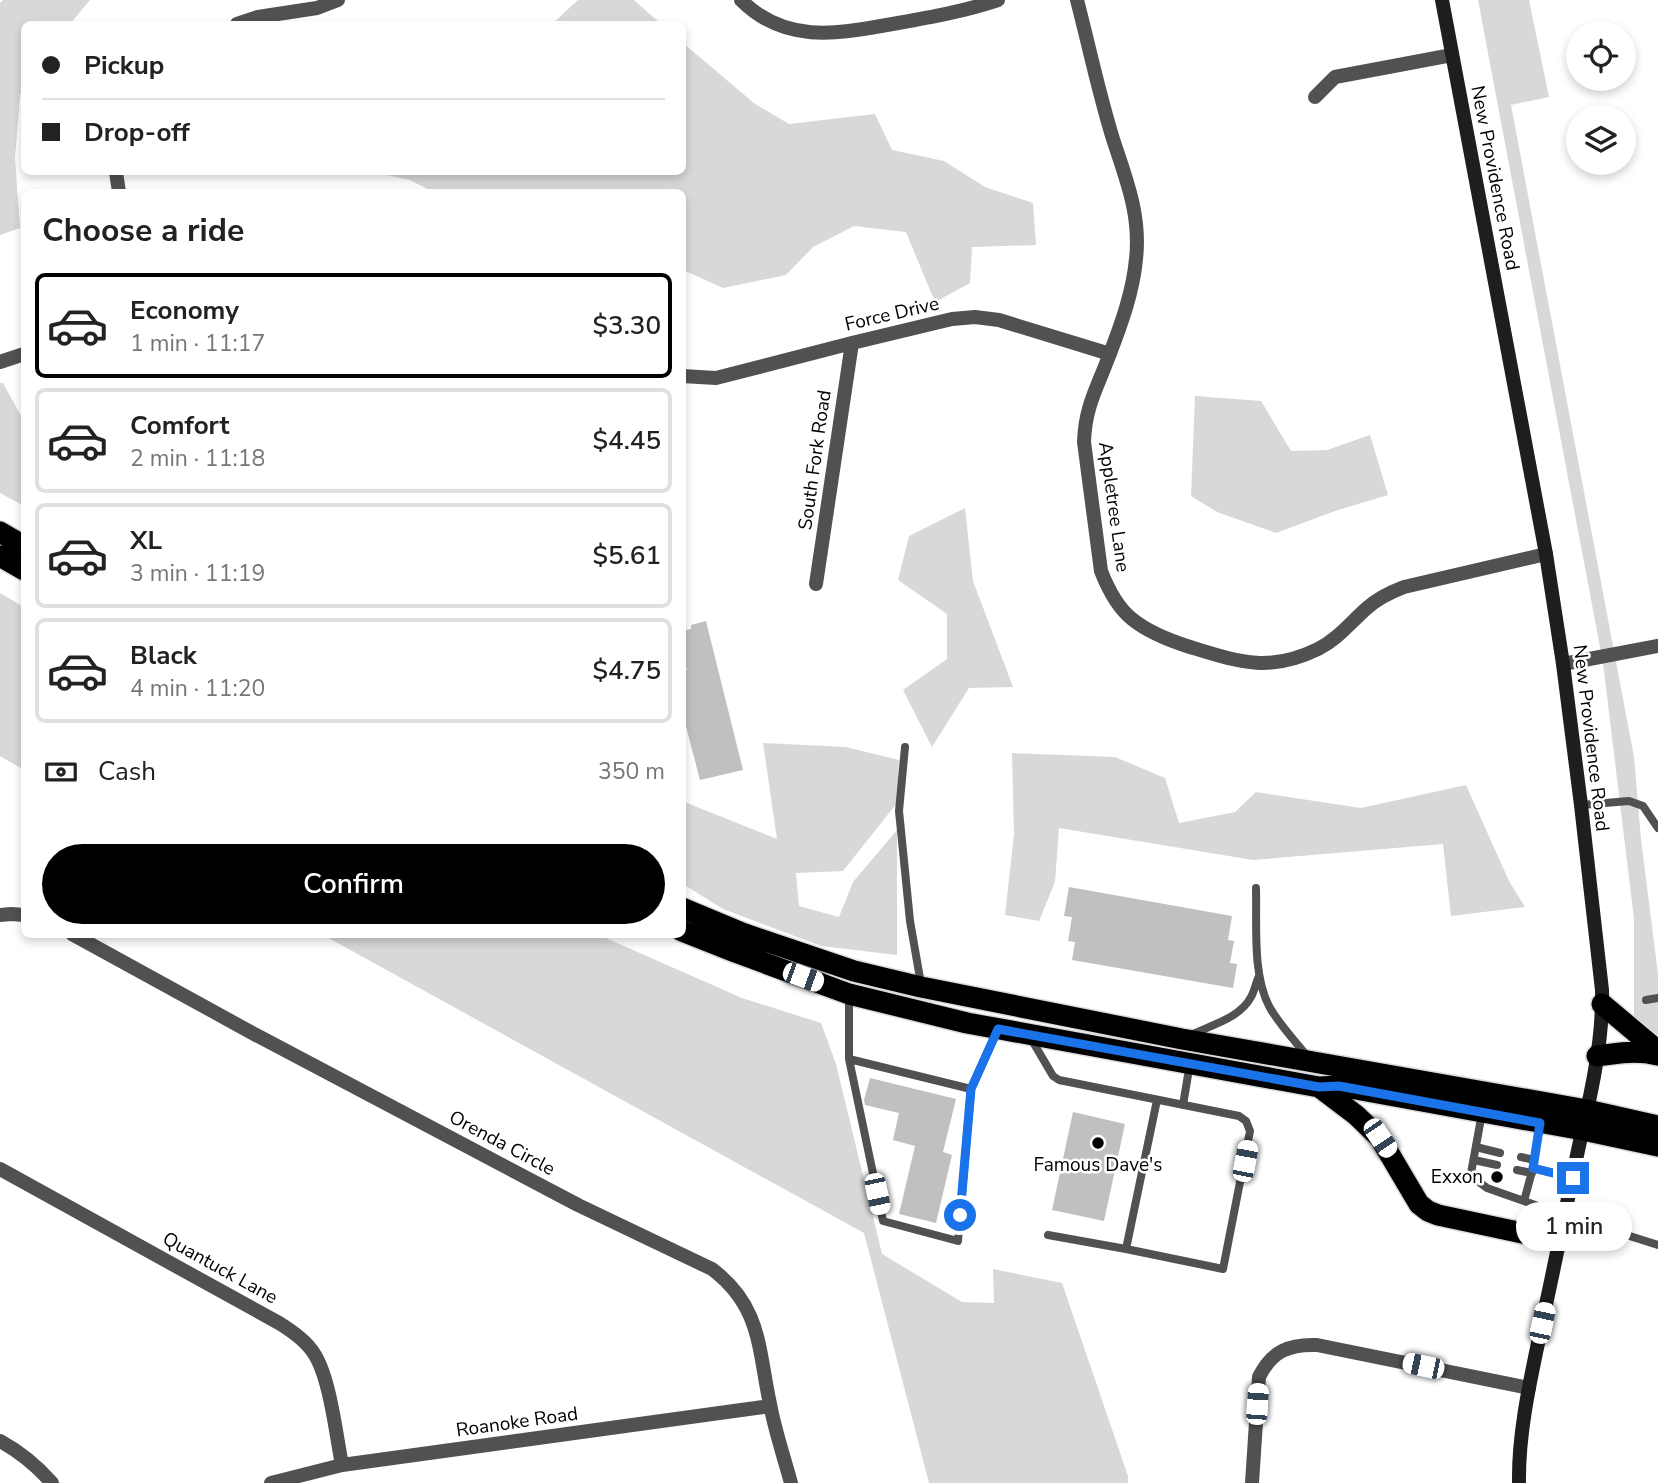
<!DOCTYPE html>
<html lang="en">
<head>
<meta charset="utf-8">
<style>
  body { margin:0; font-family:"Nunito Sans",sans-serif; background:#f2f2f2; color:#222; height:100vh; display:flex; flex-direction:column; font-size:26px; white-space:nowrap }
  * { box-sizing:border-box; margin:0 }
  p { font-size:23px; color:#767676 }
  .icon { flex:none; width:38px; height:38px; fill:none; stroke:currentColor; stroke-width:2; stroke-linecap:round; stroke-linejoin:round }
  .map { position:relative; flex:1; overflow:hidden }
  .drawer { position:absolute; left:21px; top:189px; width:665px; height:749px; display:flex; flex-direction:column; background:#fff; border-radius:10px; box-shadow:0 4px 10px #0003 }
  .drawer>* { flex:none }
  .top-card { position:absolute; left:21px; top:21px; width:665px; height:154px; border-radius:10px; box-shadow:0 4px 10px #0003; display:grid; align-content:center; height:154px; padding:0 21px; background:#fff }
  .fabs { position:absolute; left:1566px; top:21px; display:grid; gap:14px }
  .fabs a { display:grid; place-items:center; width:70px; height:70px; border-radius:50%; background:#fff; box-shadow:0 4px 10px #0003; font-size:35px }
  .end { position:absolute; width:32px; height:32px; margin:-16px; border:9px solid #1a73e8; background:#fff; box-shadow:0 0 0 4px #fff }
  .from { border-radius:50% }
  .bubble { position:absolute; height:49px; border-radius:24px; background:#fff; box-shadow:0 4px 10px #0003; font-size:23px; font-weight:600; line-height:49px; text-align:center }
  .car { position:absolute; width:21px; height:42px; margin:-21px -10px; border-radius:9px; box-shadow:0 0 5px 2px #0007; background:linear-gradient(#fff 24%,#345 0 40%,#fff 0 76%,#345 0 86%,#fff 0) }
  .top-card b { display:flex; align-items:center; gap:24px; height:66px; font-size:26px }
  .top-card b+b { border-top:2px solid #e0e0e0 }
  .top-card i { width:18px; height:18px; background:#222 }
  ul { padding:0; list-style:none }
  li { display:flex; align-items:center; gap:21px; height:105px; margin:0 14px 10px; padding:0 7px; border:4px solid #e0e0e0; border-radius:10px }
  li div { flex:1 }
  li b { display:block; font-size:26px }
  li em { font-style:normal; font-weight:600 }
  li.active { border-color:#000 }
  li>.icon { width:63px; height:63px; stroke-width:1.5 }
  h2 { padding:0 21px; font-size:32px; line-height:84px }
  .pay { display:flex; align-items:center; gap:18px; height:77px; padding:0 21px; font-size:26px }
  .pay p { margin-inline-start:auto }
  .action { display:flex; gap:14px; margin-top:auto; padding:14px 21px }
  .action a { flex:1; height:80px; border-radius:42px; background:#000; color:#fff; font-size:28px; font-weight:600; line-height:80px; text-align:center }
  .map>svg:first-child { display:block }
  .green { fill:#d8d8d8 }
  .building { fill:#c0c0c0 }
  .lines { fill:none; stroke-linecap:round; stroke-linejoin:round }
  .highway-casing { stroke:#dbdbdb; stroke-width:24 }
  .lane { stroke:#515151; stroke-width:8 }
  .street { stroke:#515151; stroke-width:14 }
  .secondary { stroke:#1e1e1e; stroke-width:14 }
  .highway { stroke:#000; stroke-width:21 }
  .route { stroke:#1a73e8; stroke-width:9 }
  .poi-dot { fill:#000; stroke:#fff; stroke-width:2.5 }
  .labels { text-anchor:middle; dominant-baseline:central; stroke-width:5; stroke-linejoin:round; paint-order:stroke }
  .street-label { font-size:19px; fill:#000; stroke:#fff }
  .poi-label { font-size:19px; fill:#000; stroke:#fff }
</style>
</head>
<body>
<div class="map">
<svg width="1658" height="1483" viewBox="0 0 1658 1483">
  <rect width="100%" height="100%" fill="#fff"/>
  <path class="green" d="M 3,0 L 90,0 L 70,24 L 24,24 L 24,89 L 20,95 L 15,158 L 20,228 L 0,235 L 0,3 Z
    M 578,0 L 634,0 L 661,24 L 542,24 L 553,23 Z
    M 1478,0 L 1529,0 L 1549,97 L 1511,105 L 1634,757 L 1641,839 L 1658,974 L 1658,1039 L 1634,1022 L 1634,919 L 1603,663 Z
    M 683,43 L 755,104 L 789,124 L 875,114 L 892,150 L 944,161 L 985,187 L 1033,203 L 1036,245 L 972,247 L 970,283 L 935,302 L 906,232 L 854,226 L 813,247 L 786,275 L 723,288 L 683,270 L 682,192 L 433,192 L 410,180 L 373,172 L 682,172 Z
    M 0,383 L 3,383 L 24,421 L 24,506 L 0,493 Z
    M 1195,396 L 1261,401 L 1291,451 L 1327,450 L 1370,435 L 1388,495 L 1335,511 L 1276,533 L 1217,512 L 1191,496 Z
    M 965,508 L 973,581 L 1013,687 L 969,688 L 932,747 L 903,690 L 947,659 L 947,614 L 898,580 L 909,536 Z
    M 0,593 L 24,607 L 24,770 L 0,756 Z
    M 763,743 L 846,747 L 899,760 L 897,803 L 843,871 L 796,873 L 799,906 L 839,917 L 853,882 L 897,830 L 897,955 L 821,946 L 723,909 L 683,884 L 682,801 L 777,839 Z
    M 1012,753 L 1115,757 L 1165,778 L 1179,823 L 1235,812 L 1256,792 L 1361,808 L 1466,785 L 1509,881 L 1525,907 L 1451,916 L 1443,844 L 1253,860 L 1059,828 L 1055,882 L 1039,921 L 1005,915 L 1014,834 Z
    M 323,935 L 599,935 L 742,998 L 821,1023 L 836,1064 L 882,1254 L 962,1302 L 994,1303 L 993,1269 L 1062,1283 L 1128,1476 L 1128,1483 L 929,1483 L 864,1233 Z"/>
  <path class="building" d="M 706,621 L 743,770 L 700,780 L 682,711 L 682,671 L 687,670 L 682,653 L 682,631 L 691,629 L 691,625 Z
    M 1069,887 L 1232,916 L 1228,940 L 1234,941 L 1230,963 L 1237,964 L 1233,988 L 1072,960 L 1075,942 L 1068,941 L 1072,917 L 1064,916 Z
    M 870,1078 L 956,1099 L 943,1152 L 952,1155 L 936,1223 L 899,1214 L 915,1146 L 893,1140 L 899,1113 L 865,1105 L 864,1100 Z
    M 1073,1112 L 1125,1124 L 1104,1221 L 1052,1210 Z"/>
  <g class="lines">
    <defs>
      <path id="highway" d="M 0,532 L 24,546
        M 0,556 L 24,570
        M 682,908 L 742,933 L 854,971 L 921,987 L 1182,1039 L 1587,1110 L 1658,1126
        M 682,931 L 735,952 L 849,994 L 967,1023 L 1319,1087 L 1339,1086 L 1583,1130 L 1658,1146
        M 1602,1004 L 1658,1051
        M 1597,1056 C 1618,1053 1637,1050 1658,1055
        M 1319,1087 L 1356,1115 L 1380,1138 L 1419,1204 L 1428,1211 L 1438,1215 L 1560,1241"/>
    </defs>
    <use href="#highway" class="highway-casing"/>
    <path class="lane" d="M 905,747 L 899,811 L 910,921 L 921,984
      M 1581,805 L 1629,801 L 1643,806 L 1658,828
      M 1256,888 C 1257,924 1252,976 1270,1008 C 1280,1025 1295,1041 1307,1056
      M 849,997 L 849,1059 L 971,1089
      M 1646,1000 L 1658,998
      M 1191,1035 C 1211,1025 1240,1018 1251,997 C 1255,990 1256,982 1259,976
      M 1030,1037 L 1053,1076 L 1059,1080 L 1239,1116 L 1246,1121 L 1250,1131 L 1223,1269 L 1126,1249 L 1048,1235
      M 849,1059 L 883,1221 L 958,1241 L 971,1089 L 997,1031
      M 1183,1105 L 1190,1063
      M 1482,1113 L 1471,1173 L 1479,1182 L 1487,1188 L 1566,1216 L 1658,1245
      M 1540,1123 L 1533,1168 L 1573,1178
      M 1476,1147 L 1500,1153
      M 1521,1157 L 1534,1160
      M 1474,1160 L 1497,1165
      M 1517,1170 L 1532,1173
      M 1524,1201 L 1533,1168
      M 1126,1249 L 1157,1100"/>
    <path class="street" d="M 741,0 C 787,46 841,33 898,23 C 932,17 965,11 998,0
      M 1077,0 C 1089,46 1099,94 1113,139 C 1126,179 1141,215 1136,259 C 1133,292 1121,325 1109,356 C 1097,388 1085,407 1084,442 L 1101,571 C 1108,589 1117,607 1132,619 C 1148,632 1171,641 1190,647 C 1239,662 1269,673 1318,649 C 1338,639 1351,622 1367,608 C 1378,598 1391,592 1404,587 L 1546,554
      M 237,24 L 258,17 L 317,8 L 338,0
      M 1315,97 L 1335,77 L 1452,55
      M 116,172 L 119,192
      M 0,362 L 24,354
      M 682,376 L 716,378 L 852,343 L 952,319 L 975,317 L 999,320 L 1110,354
      M 816,584 L 852,343
      M 1563,664 L 1658,646
      M 0,915 L 11,914 L 24,915
      M 72,934 L 256,1035 L 578,1205 L 712,1269 C 762,1307 758,1349 770,1404 C 775,1431 784,1457 791,1483
      M 0,1169 L 279,1323 C 292,1331 305,1340 313,1352 C 330,1376 336,1435 342,1465
      M 0,1441 C 20,1452 37,1466 52,1483
      M 271,1483 L 342,1465 L 770,1406
      M 1252,1483 L 1259,1377 C 1272,1351 1289,1344 1317,1345 L 1529,1388"/>
    <path class="secondary" d="M 1442,0 L 1546,554 L 1563,664 L 1581,805 L 1602,990 C 1603,1037 1593,1086 1582,1132 C 1569,1191 1558,1250 1545,1309 C 1534,1365 1518,1426 1519,1483"/>
    <use href="#highway" class="highway"/>
  </g>
  <g class="lines">
    <path class="route" d="M 960,1215 L 971,1089 L 998,1029 L 1319,1087 L 1339,1086 L 1540,1123 L 1533,1168 L 1573,1178"/>
  </g>
  <g class="poi-dot">
    <circle cx="1098" cy="1143" r="7"/>
    <circle cx="1497" cy="1177" r="7"/>
  </g>
  <g class="labels">
    <g class="street-label">
      <text transform="translate(1495 178) rotate(79)">New Providence Road</text>
      <text transform="translate(892 314) rotate(-13)">Force Drive</text>
      <text transform="translate(815 460) rotate(-82)">South Fork Road</text>
      <text transform="translate(1114 507) rotate(82)">Appletree Lane</text>
      <text transform="translate(1591 738) rotate(83)">New Providence Road</text>
      <text transform="translate(502 1143) rotate(28)">Orenda Circle</text>
      <text transform="translate(220 1268) rotate(29)">Quantuck Lane</text>
      <text transform="translate(517 1422) rotate(-8)">Roanoke Road</text>
    </g>
    <g class="poi-label">
      <text x="1098" y="1165">Famous Dave's</text>
      <text x="1483" y="1177" text-anchor="end">Exxon</text>
    </g>
  </g>
</svg>
<div class="fabs">
<a><svg class="icon" aria-label="locate" viewBox="0 0 24 24"><circle cx="12" cy="12" r="6"/><path d="M12 2v4M12 18v4M2 12h4M18 12h4"/></svg></a>
<a><svg class="icon" aria-label="layers" viewBox="0 0 24 24"><path d="M12 4l9 5-9 5-9-5zM3 14l9 5 9-5"/></svg></a>
</div>
<i class="end from" style="left:960px;top:1215px"></i>
<i class="end" style="left:1573px;top:1178px"></i>
<div class="bubble" style="left:1516px;top:1202px;width:116px">1 min</div>
<i class="car" style="left:803px;top:977px;rotate:110deg"></i>
<i class="car" style="left:1380px;top:1138px;rotate:146deg"></i>
<i class="car" style="left:1245px;top:1161px;rotate:11deg"></i>
<i class="car" style="left:877px;top:1194px;rotate:168deg"></i>
<i class="car" style="left:1542px;top:1323px;rotate:12deg"></i>
<i class="car" style="left:1423px;top:1366px;rotate:282deg"></i>
<i class="car" style="left:1257px;top:1404px;rotate:4deg"></i>
<div class="top-card">
<b><i class="from"></i>Pickup</b>
<b><i></i>Drop-off</b>
</div>
<section class="drawer">
<h2>Choose a ride</h2>
<ul>
<li class="active"><svg class="icon" aria-label="car" viewBox="0 0 24 24"><path d="M5 17H2v-5l4-1 3-4h7l3 4 3 1v5h-3M9 17h6M6 11h13"/><circle cx="7" cy="17" r="2"/><circle cx="17" cy="17" r="2"/></svg><div><b>Economy</b><p>1 min · 11:17</p></div><em>$3.30</em></li>
<li><svg class="icon" aria-label="car" viewBox="0 0 24 24"><path d="M5 17H2v-5l4-1 3-4h7l3 4 3 1v5h-3M9 17h6M6 11h13"/><circle cx="7" cy="17" r="2"/><circle cx="17" cy="17" r="2"/></svg><div><b>Comfort</b><p>2 min · 11:18</p></div><em>$4.45</em></li>
<li><svg class="icon" aria-label="car" viewBox="0 0 24 24"><path d="M5 17H2v-5l4-1 3-4h7l3 4 3 1v5h-3M9 17h6M6 11h13"/><circle cx="7" cy="17" r="2"/><circle cx="17" cy="17" r="2"/></svg><div><b>XL</b><p>3 min · 11:19</p></div><em>$5.61</em></li>
<li><svg class="icon" aria-label="car" viewBox="0 0 24 24"><path d="M5 17H2v-5l4-1 3-4h7l3 4 3 1v5h-3M9 17h6M6 11h13"/><circle cx="7" cy="17" r="2"/><circle cx="17" cy="17" r="2"/></svg><div><b>Black</b><p>4 min · 11:20</p></div><em>$4.75</em></li>
</ul>
<div class="pay"><svg class="icon" aria-label="cash" viewBox="0 0 24 24"><path d="M3 7h18v10H3z"/><circle cx="12" cy="12" r="2"/></svg>Cash<p>350 m</p></div>
<div class="action"><a>Confirm</a></div>
</section>
</div>
</body>
</html>
